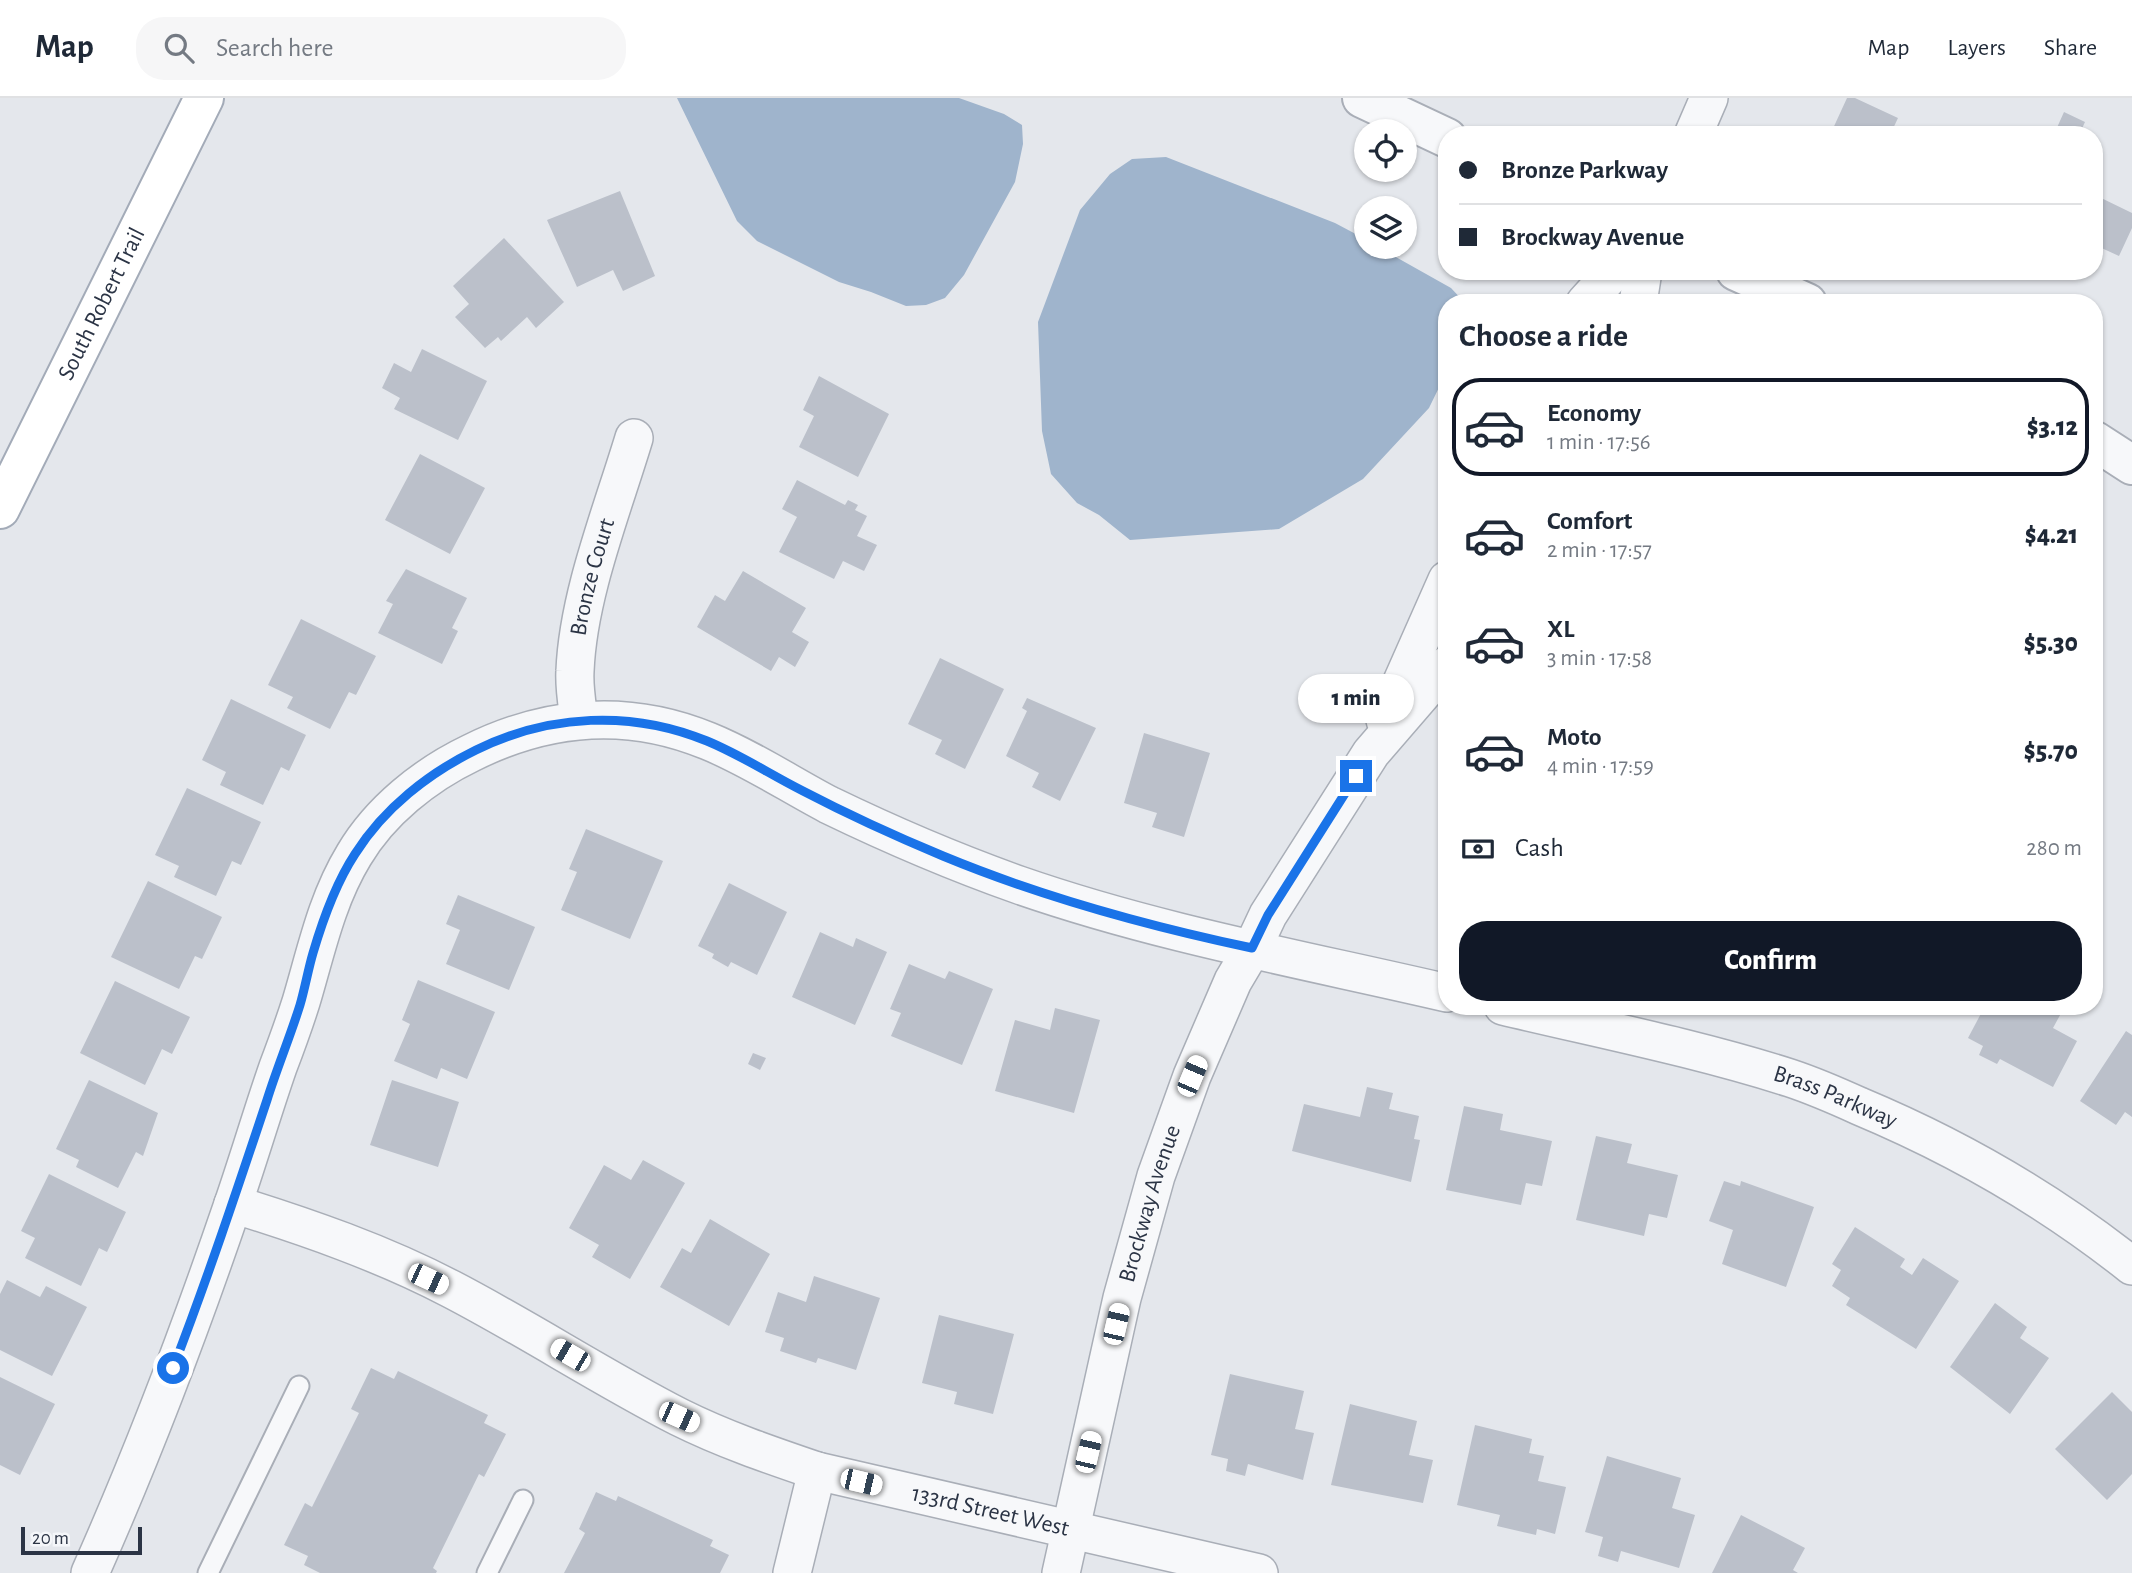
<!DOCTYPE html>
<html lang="en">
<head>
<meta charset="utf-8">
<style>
  body { margin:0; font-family:"Alegreya Sans",sans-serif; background:#f6f6f7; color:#1f2937; height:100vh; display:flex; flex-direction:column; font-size:26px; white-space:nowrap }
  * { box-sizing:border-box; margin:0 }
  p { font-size:23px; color:#747a83 }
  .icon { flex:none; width:38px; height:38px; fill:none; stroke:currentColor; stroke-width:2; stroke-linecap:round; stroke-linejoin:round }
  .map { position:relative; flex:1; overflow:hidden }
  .drawer { position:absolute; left:1438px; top:196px; width:665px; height:721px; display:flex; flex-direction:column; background:#fff; border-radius:28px; box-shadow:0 2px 5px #0004 }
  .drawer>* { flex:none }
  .guide { position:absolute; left:1438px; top:28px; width:665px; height:154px; border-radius:28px; box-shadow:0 2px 5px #0004; display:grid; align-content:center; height:154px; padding:0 21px; background:#fff }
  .tools { position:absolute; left:1354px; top:21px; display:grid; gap:14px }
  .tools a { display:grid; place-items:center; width:63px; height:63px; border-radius:50%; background:#fff; box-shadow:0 2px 5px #0004; font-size:35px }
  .scale { position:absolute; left:21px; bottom:18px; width:121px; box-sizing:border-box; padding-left:7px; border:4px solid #2b3445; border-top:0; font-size:19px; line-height:24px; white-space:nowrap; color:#2b3445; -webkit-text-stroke:5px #f4f6f9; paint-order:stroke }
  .end { position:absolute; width:32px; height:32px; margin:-16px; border:9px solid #1a73e8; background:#fff; box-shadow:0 0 0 4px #fff }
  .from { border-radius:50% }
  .bubble { position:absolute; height:49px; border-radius:24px; background:#fff; box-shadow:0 2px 5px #0004; font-size:23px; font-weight:800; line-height:49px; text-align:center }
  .car { position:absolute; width:21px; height:42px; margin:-21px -10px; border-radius:9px; box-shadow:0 0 5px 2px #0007; background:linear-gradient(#fff 24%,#345 0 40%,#fff 0 76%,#345 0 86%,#fff 0) }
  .guide b { display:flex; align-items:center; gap:24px; height:66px; font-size:26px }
  .guide b+b { border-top:2px solid #e0e1e3 }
  .guide i { width:18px; height:18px; background:#1f2937 }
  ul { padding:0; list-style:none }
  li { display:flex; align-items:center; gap:21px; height:98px; margin:0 14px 10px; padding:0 7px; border:4px solid transparent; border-radius:28px }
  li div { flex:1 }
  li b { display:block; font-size:26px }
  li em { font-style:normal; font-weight:800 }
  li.selected { border-color:#111827 }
  li>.icon { width:63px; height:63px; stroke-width:1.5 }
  h2 { padding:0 21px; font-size:32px; line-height:84px }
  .pay { display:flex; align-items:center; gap:18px; height:77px; padding:0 21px; font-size:26px }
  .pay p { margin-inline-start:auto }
  .action { display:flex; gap:14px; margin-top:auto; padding:14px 21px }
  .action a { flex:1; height:80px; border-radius:28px; background:#111827; color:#fff; font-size:28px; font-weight:800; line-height:80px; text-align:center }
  header { display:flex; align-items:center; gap:42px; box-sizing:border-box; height:98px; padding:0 35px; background:#fff; border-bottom:2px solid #e0e1e3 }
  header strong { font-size:33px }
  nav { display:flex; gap:38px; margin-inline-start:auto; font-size:24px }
  .search { width:490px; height:63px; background:#f6f6f7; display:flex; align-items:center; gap:18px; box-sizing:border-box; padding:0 24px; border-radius:28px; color:#747a83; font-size:26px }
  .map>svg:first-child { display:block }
  .water { fill:#9fb4cc }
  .building { fill:#bbc0ca }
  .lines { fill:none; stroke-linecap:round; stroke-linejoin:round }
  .service-casing { stroke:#a9aeb7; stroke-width:23 }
  .minor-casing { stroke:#a9aeb7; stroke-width:40 }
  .tertiary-casing { stroke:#a9aeb7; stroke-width:42 }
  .primary-casing { stroke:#a3abb8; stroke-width:42 }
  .service { stroke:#f7f8fa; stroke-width:19 }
  .minor { stroke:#f7f8fa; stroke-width:37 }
  .tertiary { stroke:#f7f8fa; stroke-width:38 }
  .primary { stroke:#fff; stroke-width:38 }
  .route { stroke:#1a73e8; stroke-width:9 }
  .labels { text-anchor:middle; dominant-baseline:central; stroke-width:5; stroke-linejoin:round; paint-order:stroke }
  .street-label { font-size:24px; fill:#2b3445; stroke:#f4f6f9 }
</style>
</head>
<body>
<header>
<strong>Map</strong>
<div class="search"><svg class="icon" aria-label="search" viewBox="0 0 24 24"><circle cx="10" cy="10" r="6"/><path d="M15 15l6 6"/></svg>Search here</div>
<nav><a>Map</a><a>Layers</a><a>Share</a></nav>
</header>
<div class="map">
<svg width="2132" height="1475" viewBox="0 0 2132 1475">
  <rect width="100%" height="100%" fill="#e4e7ec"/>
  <path class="water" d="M 677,0 L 959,0 L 1004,16 L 1022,27 L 1023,46 L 1015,84 L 964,177 L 945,200 L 926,207 L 906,208 L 871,194 L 839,184 L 757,143 L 737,123 Z
    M 1166,59 L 1335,125 L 1367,142 L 1367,149 L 1378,149 L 1451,190 L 1465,205 L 1447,205 L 1447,273 L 1429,310 L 1363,381 L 1279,431 L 1130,442 L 1099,417 L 1077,405 L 1051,376 L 1042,333 L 1038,224 L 1080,112 L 1110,76 L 1132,61 Z"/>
  <path class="building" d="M 1847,0 L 1855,0 L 1898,20 L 1890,37 L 1830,37 Z
    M 2064,14 L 2085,24 L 2079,37 L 2060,37 L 2055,34 Z
    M 620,93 L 655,178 L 623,193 L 613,172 L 577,189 L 547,122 Z
    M 2095,97 L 2132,115 L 2132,130 L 2119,158 L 2095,147 Z
    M 504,140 L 564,204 L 536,230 L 527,219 L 501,243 L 498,239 L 485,250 L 455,219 L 469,206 L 453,188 Z
    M 422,251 L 487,283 L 458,342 L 394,311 L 400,300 L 382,290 L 394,265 L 411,274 Z
    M 819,278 L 889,316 L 858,379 L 799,349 L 814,318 L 803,312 Z
    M 420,356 L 485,390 L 450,456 L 385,422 Z
    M 797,382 L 845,407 L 848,402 L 858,407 L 855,412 L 867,418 L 857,438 L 877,447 L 864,473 L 843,463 L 834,481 L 779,454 L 797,419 L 782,411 Z
    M 406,471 L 467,500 L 452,530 L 458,533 L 442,566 L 378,535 L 393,506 L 386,503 Z
    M 743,473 L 806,510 L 792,534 L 809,544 L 795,569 L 779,559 L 771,573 L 697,529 L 715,497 L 725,503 Z
    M 301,521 L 376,558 L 356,597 L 349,594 L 330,631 L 287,610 L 293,599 L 268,587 Z
    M 940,560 L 1004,591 L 965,671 L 935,656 L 942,642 L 908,626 Z
    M 1027,600 L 1096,630 L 1060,703 L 1032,689 L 1039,675 L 1006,658 L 1027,613 L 1022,610 Z
    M 231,601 L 306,637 L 289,673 L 281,669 L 263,707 L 220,687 L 226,674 L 202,662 Z
    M 1144,635 L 1210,655 L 1184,739 L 1152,729 L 1157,715 L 1124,705 Z
    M 187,690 L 261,724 L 241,767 L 232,763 L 216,798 L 174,779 L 179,768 L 155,757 Z
    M 586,731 L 663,763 L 630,841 L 561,812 L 577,774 L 569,771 Z
    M 148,783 L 222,819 L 202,861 L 195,858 L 179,891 L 111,859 Z
    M 729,785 L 787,814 L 757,877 L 731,864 L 728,869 L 712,860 L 714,856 L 698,848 Z
    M 458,797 L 535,829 L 509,892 L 446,866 L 460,832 L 446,826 Z
    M 820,834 L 853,849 L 856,840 L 887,854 L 855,927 L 792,899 Z
    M 909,866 L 945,881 L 949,873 L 993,891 L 962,967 L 891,938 L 901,915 L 890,911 Z
    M 418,882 L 495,914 L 467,981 L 441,970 L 437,981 L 394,963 L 410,926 L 402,922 Z
    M 115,883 L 190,919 L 172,956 L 162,951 L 145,987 L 80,955 Z
    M 1985,908 L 2065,908 L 2053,930 L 2077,943 L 2053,989 L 2000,961 L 1997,966 L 1979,957 L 1983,948 L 1968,940 Z
    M 1055,910 L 1100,922 L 1074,1015 L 995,993 L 1015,922 L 1050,932 Z
    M 2126,933 L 2132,937 L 2132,1019 L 2125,1014 L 2116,1027 L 2080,1003 Z
    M 753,955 L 766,960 L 760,972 L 748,966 Z
    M 89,982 L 158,1015 L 143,1058 L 136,1054 L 118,1090 L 76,1069 L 79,1062 L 56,1051 Z
    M 392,982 L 459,1004 L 438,1069 L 370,1047 Z
    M 1367,989 L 1393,995 L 1389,1011 L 1419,1018 L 1414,1041 L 1420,1042 L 1411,1084 L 1292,1053 L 1304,1006 L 1360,1019 Z
    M 1464,1008 L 1503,1016 L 1500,1032 L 1552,1043 L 1542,1088 L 1526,1085 L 1521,1107 L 1446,1092 Z
    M 1596,1038 L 1632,1046 L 1627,1065 L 1678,1077 L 1667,1120 L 1649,1116 L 1644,1138 L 1576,1122 Z
    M 643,1062 L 685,1085 L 630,1181 L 592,1159 L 599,1147 L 569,1130 L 604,1067 L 631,1082 Z
    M 49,1076 L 126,1114 L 107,1154 L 99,1150 L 81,1188 L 25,1160 L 35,1140 L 21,1133 Z
    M 1724,1083 L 1740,1088 L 1741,1083 L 1814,1109 L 1786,1189 L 1722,1166 L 1733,1132 L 1709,1123 Z
    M 710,1121 L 770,1156 L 729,1228 L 660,1189 L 682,1150 L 691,1155 Z
    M 1855,1129 L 1905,1161 L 1900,1169 L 1912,1177 L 1923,1160 L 1959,1183 L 1916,1251 L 1846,1207 L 1850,1200 L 1832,1188 L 1841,1172 L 1832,1166 Z
    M 814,1178 L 880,1200 L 856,1272 L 818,1260 L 816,1265 L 780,1253 L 784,1240 L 765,1234 L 778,1194 L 806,1204 Z
    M 7,1182 L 40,1199 L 46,1188 L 87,1209 L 52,1278 L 0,1252 L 0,1196 Z
    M 1995,1205 L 2027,1229 L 2020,1240 L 2049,1260 L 2010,1316 L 1950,1269 Z
    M 939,1217 L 1014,1236 L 993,1316 L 954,1306 L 957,1294 L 922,1285 Z
    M 371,1270 L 394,1281 L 398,1273 L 488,1317 L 484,1325 L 506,1336 L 484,1379 L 479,1376 L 433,1470 L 437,1473 L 436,1475 L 320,1475 L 304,1467 L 308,1458 L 284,1447 L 305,1405 L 312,1409 L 359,1315 L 351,1311 Z
    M 1230,1276 L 1304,1293 L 1295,1331 L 1314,1335 L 1303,1382 L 1248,1366 L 1245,1378 L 1226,1373 L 1228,1361 L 1211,1357 Z
    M 0,1279 L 55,1306 L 20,1377 L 0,1367 Z
    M 2112,1294 L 2132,1314 L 2132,1376 L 2107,1402 L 2055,1351 Z
    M 1350,1306 L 1417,1323 L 1409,1357 L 1433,1362 L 1423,1405 L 1331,1387 Z
    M 1475,1327 L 1532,1341 L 1529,1355 L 1544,1358 L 1538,1383 L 1566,1389 L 1555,1436 L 1537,1431 L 1536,1437 L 1497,1428 L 1500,1417 L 1457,1407 Z
    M 1607,1358 L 1681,1380 L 1672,1410 L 1695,1417 L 1679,1470 L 1621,1453 L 1618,1464 L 1598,1458 L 1603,1439 L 1585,1434 Z
    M 596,1394 L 616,1403 L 618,1398 L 713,1442 L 710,1448 L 729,1457 L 720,1475 L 564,1475 L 585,1435 L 579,1431 Z
    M 1741,1417 L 1805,1450 L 1793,1472 L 1798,1475 L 1712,1475 Z"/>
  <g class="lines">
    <defs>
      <path id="service" d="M 208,1475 L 299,1288
        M 487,1475 L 523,1402"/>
      <g id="minor">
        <path d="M 1693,37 L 1709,0"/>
        <path d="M 1585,205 L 1614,173"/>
        <path d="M 1638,205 L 1643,173"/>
        <path id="s1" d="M 579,621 C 577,606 574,589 575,573 C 578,497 612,413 634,340"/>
        <path d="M 1385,622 L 1447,482"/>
        <path id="s2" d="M 1503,908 C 1599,931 1696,950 1790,980 C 1814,988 1837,998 1859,1008 C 1957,1049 2049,1102 2132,1168"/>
        <path id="s3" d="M 233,1106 C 307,1129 382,1155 451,1191 C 528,1231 601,1279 679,1319 C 723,1341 770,1357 817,1373 L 1259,1475"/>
        <path d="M 90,1475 C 143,1356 190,1232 232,1109 C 248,1063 262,1015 278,969 C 286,948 294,926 301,904 C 316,854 326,803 354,757 C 380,713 425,677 471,655 C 547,617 628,610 708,643 C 750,660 789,686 829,707 C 891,737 954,764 1019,787 C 1157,835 1305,862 1447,895"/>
        <path d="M 792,1475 L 817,1373"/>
        <path id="s4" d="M 1061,1475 L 1122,1200 L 1156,1078 L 1192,978 L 1233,883 L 1252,851 L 1268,817 L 1371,655 L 1447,567"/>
      </g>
      <path id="tertiary" d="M 1362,0 L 1447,40
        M 1736,173 L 1807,205
        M 2095,343 L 2132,367"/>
      <g id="primary">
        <path id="s5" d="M 0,411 L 204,0"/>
      </g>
    </defs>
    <use href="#service" class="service-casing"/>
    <use href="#minor" class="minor-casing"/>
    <use href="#tertiary" class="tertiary-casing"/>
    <use href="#primary" class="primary-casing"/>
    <use href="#service" class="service"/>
    <use href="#minor" class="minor"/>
    <use href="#tertiary" class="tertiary"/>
    <use href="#primary" class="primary"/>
  </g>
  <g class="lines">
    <path class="route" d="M 173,1270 C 207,1182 237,1092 267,1002 C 277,970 290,939 300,907 C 305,890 308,872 313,855 C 323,821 336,785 355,756 C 384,710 429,675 476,652 C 549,616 632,612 707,643 C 741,657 771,677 803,693 C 849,717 895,738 943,758 C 1042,799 1148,828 1252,850 L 1268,817 L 1356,678"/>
  </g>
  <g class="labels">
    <g class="street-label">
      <text stroke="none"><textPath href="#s5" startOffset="229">South Robert Trail</textPath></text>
      <text stroke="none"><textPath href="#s1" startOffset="144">Bronze Court</textPath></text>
      <text stroke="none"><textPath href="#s2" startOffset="345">Brass Parkway</textPath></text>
      <text stroke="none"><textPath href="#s4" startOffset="380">Brockway Avenue</textPath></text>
      <text stroke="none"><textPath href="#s3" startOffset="822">133rd Street West</textPath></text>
    </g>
  </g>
</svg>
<div class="tools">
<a><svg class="icon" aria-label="locate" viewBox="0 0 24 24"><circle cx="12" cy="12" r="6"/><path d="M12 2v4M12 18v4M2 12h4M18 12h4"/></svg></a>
<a><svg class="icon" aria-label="layers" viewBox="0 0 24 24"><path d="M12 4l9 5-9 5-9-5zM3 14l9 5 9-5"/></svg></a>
</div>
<div class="scale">20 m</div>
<i class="end from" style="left:173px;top:1270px"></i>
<i class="end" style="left:1356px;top:678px"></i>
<div class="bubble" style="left:1298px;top:576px;width:116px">1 min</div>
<i class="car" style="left:1192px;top:978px;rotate:23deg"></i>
<i class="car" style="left:428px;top:1181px;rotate:115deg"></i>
<i class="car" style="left:1116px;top:1226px;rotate:13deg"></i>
<i class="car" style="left:570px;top:1257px;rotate:300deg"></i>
<i class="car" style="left:679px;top:1319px;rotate:114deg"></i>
<i class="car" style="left:1088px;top:1354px;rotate:13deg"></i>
<i class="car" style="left:861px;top:1384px;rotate:103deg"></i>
<div class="guide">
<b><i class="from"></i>Bronze Parkway</b>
<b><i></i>Brockway Avenue</b>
</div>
<section class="drawer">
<h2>Choose a ride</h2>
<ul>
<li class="selected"><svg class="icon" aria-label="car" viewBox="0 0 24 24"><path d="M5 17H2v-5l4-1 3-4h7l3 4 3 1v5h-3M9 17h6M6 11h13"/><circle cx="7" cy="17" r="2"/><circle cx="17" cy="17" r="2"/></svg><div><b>Economy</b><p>1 min · 17:56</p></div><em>$3.12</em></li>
<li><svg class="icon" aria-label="car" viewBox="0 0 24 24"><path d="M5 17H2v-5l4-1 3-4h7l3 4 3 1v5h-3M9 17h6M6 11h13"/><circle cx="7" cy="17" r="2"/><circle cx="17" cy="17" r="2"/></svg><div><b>Comfort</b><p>2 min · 17:57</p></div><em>$4.21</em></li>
<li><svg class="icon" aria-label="car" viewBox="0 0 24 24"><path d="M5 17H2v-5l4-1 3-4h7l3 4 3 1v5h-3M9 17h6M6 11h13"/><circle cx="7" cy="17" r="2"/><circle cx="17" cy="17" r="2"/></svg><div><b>XL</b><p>3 min · 17:58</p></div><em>$5.30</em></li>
<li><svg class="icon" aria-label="car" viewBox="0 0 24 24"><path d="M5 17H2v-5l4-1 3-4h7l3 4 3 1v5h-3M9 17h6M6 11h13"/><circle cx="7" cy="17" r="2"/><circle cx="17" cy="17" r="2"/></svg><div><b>Moto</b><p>4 min · 17:59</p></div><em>$5.70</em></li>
</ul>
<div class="pay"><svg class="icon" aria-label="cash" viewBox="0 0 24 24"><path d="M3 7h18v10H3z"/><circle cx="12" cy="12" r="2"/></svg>Cash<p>280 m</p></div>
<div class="action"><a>Confirm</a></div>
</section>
</div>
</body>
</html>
